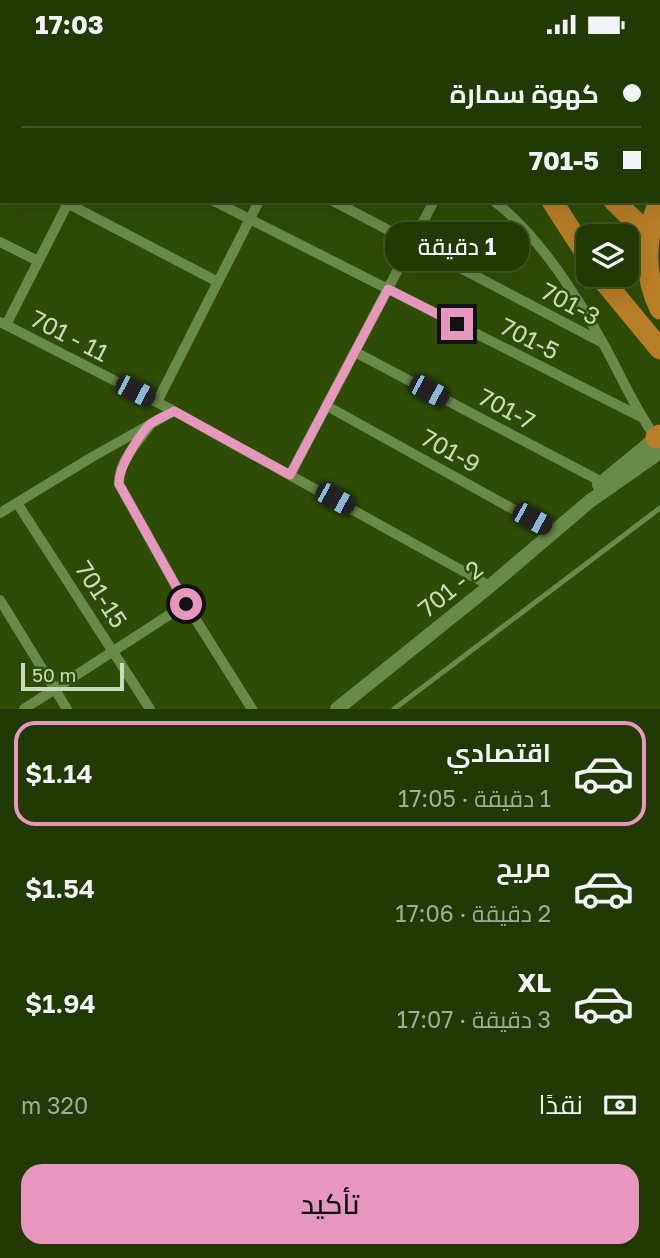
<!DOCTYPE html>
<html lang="ar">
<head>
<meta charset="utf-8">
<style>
  body { margin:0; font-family:"Golos Text",Cairo,sans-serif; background:#2e4413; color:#f1f3f6; direction:rtl; height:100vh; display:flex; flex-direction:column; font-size:26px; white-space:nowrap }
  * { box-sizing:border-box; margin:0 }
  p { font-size:23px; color:#a2ac9a }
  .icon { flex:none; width:38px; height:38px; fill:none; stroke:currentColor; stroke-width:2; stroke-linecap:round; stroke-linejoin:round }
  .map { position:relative; height:660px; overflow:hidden; direction:ltr }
  .drawer { display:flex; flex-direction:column; background:#223904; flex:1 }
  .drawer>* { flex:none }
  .hud { position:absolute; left:0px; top:0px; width:662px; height:154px; box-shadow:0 7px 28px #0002,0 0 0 2px #3f5326; direction:rtl; display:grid; align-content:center; height:154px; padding:0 21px; background:#223904 }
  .buttons { position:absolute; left:576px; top:175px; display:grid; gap:14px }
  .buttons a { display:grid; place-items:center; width:63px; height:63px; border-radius:14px; background:#223904; box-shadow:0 7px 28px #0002,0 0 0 2px #3f5326; font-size:35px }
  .scale { position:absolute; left:21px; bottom:18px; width:103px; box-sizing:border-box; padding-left:7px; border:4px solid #c8dcba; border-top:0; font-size:19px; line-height:24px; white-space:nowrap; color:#c8dcba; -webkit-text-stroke:5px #2e4c05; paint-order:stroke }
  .end { position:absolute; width:32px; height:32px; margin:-16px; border:9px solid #e797bd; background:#111; box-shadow:0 0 0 4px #111 }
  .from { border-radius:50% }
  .bubble { position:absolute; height:49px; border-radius:21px; background:#223904; box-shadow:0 7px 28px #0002,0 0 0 2px #3f5326; font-size:23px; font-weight:600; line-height:49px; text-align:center; direction:rtl }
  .car { position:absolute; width:21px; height:42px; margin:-21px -10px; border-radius:9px; box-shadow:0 0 5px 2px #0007; background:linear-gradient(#222 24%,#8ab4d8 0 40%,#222 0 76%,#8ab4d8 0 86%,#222 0) }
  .hud b { display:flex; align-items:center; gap:24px; height:66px; font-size:26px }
  .hud b+b { border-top:2px solid #3f5326 }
  .hud i { width:18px; height:18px; background:#f1f3f6 }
  ul { padding:12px 0 0; list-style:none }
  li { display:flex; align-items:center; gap:21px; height:105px; margin:0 14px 10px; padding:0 7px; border:4px solid transparent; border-radius:21px }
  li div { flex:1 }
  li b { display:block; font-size:26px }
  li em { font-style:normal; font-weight:600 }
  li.current { border-color:#e797bd }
  li>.icon { width:63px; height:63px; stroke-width:1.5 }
  .pay { display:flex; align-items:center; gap:18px; height:77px; padding:0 21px; font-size:26px }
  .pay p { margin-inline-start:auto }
  .cta { display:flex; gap:14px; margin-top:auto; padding:14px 21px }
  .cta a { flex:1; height:80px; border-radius:21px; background:#e797bd; color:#111; font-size:28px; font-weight:600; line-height:80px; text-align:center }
  .status { display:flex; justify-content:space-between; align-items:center; height:49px; padding:0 35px; background:#223904; direction:ltr }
  .status svg { height:19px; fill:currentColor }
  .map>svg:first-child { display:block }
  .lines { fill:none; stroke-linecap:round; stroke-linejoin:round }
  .service { stroke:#698b49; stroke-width:5 }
  .minor { stroke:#698b49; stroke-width:10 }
  .tertiary { stroke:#698b49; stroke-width:14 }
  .motorway { stroke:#b97e28; stroke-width:21 }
  .route { stroke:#e797bd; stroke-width:9 }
  .labels { text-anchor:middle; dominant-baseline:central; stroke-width:5; stroke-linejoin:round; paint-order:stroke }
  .street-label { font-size:24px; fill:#c8dcba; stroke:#2e4c05 }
</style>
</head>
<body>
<div class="status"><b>17:03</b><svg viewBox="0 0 49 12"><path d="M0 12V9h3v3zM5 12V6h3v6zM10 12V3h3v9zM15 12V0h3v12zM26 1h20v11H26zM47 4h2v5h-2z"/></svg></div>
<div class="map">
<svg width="660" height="660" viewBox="0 0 660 660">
  <rect width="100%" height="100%" fill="#2e4c05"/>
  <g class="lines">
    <path class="service" d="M 394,660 L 660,459"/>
    <path class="minor" d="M 43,0 L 46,2
      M 222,0 L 225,2
      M 144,2 L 145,0
      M 0,44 L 2,45
      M 0,120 L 2,121
      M 63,152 L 218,233
      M 214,152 L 641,368
      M 333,152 L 603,294
      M 494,152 C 539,186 577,247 604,296 C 621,327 635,360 656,389
      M 0,193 L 38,212
      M 0,273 L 174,362 L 490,537
      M 6,276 L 69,152
      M 355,303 L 602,433
      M 157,353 L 259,152
      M 327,357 L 554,483
      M 150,376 C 138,393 118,413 119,435 L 186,555 L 252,660
      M 290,426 L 434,152
      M 17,454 L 150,660
      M 0,464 L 92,408 L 174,362
      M 0,551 L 67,660
      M 24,660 L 186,555"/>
    <path class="tertiary" d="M 599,436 L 656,389 L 660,394
      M 337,660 L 490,537 L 590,452 L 660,403"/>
    <path class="motorway" d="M 448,0 L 450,2
      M 518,0 L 520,2
      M 566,0 L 568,2
      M 660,130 L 660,131
      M 552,152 L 588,208
      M 614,152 L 639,176
      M 659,152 C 645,188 643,225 660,260
      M 599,226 L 660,300
      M 656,389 L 660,386"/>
  </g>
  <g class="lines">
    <path class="route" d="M 186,555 L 119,435 C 118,419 138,388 149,376 C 156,370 166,367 174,362 L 290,426 L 388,240 L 457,275"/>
  </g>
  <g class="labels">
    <g class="street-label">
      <text transform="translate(571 254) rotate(28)">701-3</text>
      <text transform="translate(70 286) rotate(27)">701 - 11</text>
      <text transform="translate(530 289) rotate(27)">701-5</text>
      <text transform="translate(507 359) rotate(28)">701-7</text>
      <text transform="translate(451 401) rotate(29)">701-9</text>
      <text transform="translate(450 539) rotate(-39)">701 - 2</text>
      <text transform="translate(102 545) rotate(57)">701-15</text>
    </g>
  </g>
</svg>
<div class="buttons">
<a><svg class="icon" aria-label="layers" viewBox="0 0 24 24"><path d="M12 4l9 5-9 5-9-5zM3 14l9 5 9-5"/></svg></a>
</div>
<div class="scale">50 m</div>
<i class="end from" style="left:186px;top:555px"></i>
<i class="end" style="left:457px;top:275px"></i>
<div class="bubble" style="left:385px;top:173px;width:144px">1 دقيقة</div>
<i class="car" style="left:135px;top:342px;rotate:117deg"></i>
<i class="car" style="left:429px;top:342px;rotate:118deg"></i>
<i class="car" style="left:335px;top:450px;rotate:119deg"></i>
<i class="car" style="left:532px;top:470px;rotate:119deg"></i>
<div class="hud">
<b><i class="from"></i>كهوة سمارة</b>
<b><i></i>701-5</b>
</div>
</div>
<section class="drawer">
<ul>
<li class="current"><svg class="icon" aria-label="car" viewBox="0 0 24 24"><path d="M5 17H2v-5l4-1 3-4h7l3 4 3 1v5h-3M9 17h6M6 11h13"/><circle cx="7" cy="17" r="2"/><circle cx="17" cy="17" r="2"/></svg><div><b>اقتصادي</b><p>1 دقيقة · 17:05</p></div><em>$1.14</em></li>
<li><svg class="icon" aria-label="car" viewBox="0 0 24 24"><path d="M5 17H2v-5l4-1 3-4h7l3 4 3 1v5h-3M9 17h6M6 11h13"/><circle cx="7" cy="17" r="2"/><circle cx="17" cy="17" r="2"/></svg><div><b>مريح</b><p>2 دقيقة · 17:06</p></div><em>$1.54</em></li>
<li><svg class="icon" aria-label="car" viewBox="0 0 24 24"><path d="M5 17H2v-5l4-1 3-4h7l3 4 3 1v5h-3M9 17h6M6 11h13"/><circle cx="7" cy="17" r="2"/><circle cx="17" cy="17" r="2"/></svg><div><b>XL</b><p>3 دقيقة · 17:07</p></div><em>$1.94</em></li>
</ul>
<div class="pay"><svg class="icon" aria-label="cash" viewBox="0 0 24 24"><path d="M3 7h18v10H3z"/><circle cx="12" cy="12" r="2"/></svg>نقدًا<p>320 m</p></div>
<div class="cta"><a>تأكيد</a></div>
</section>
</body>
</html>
